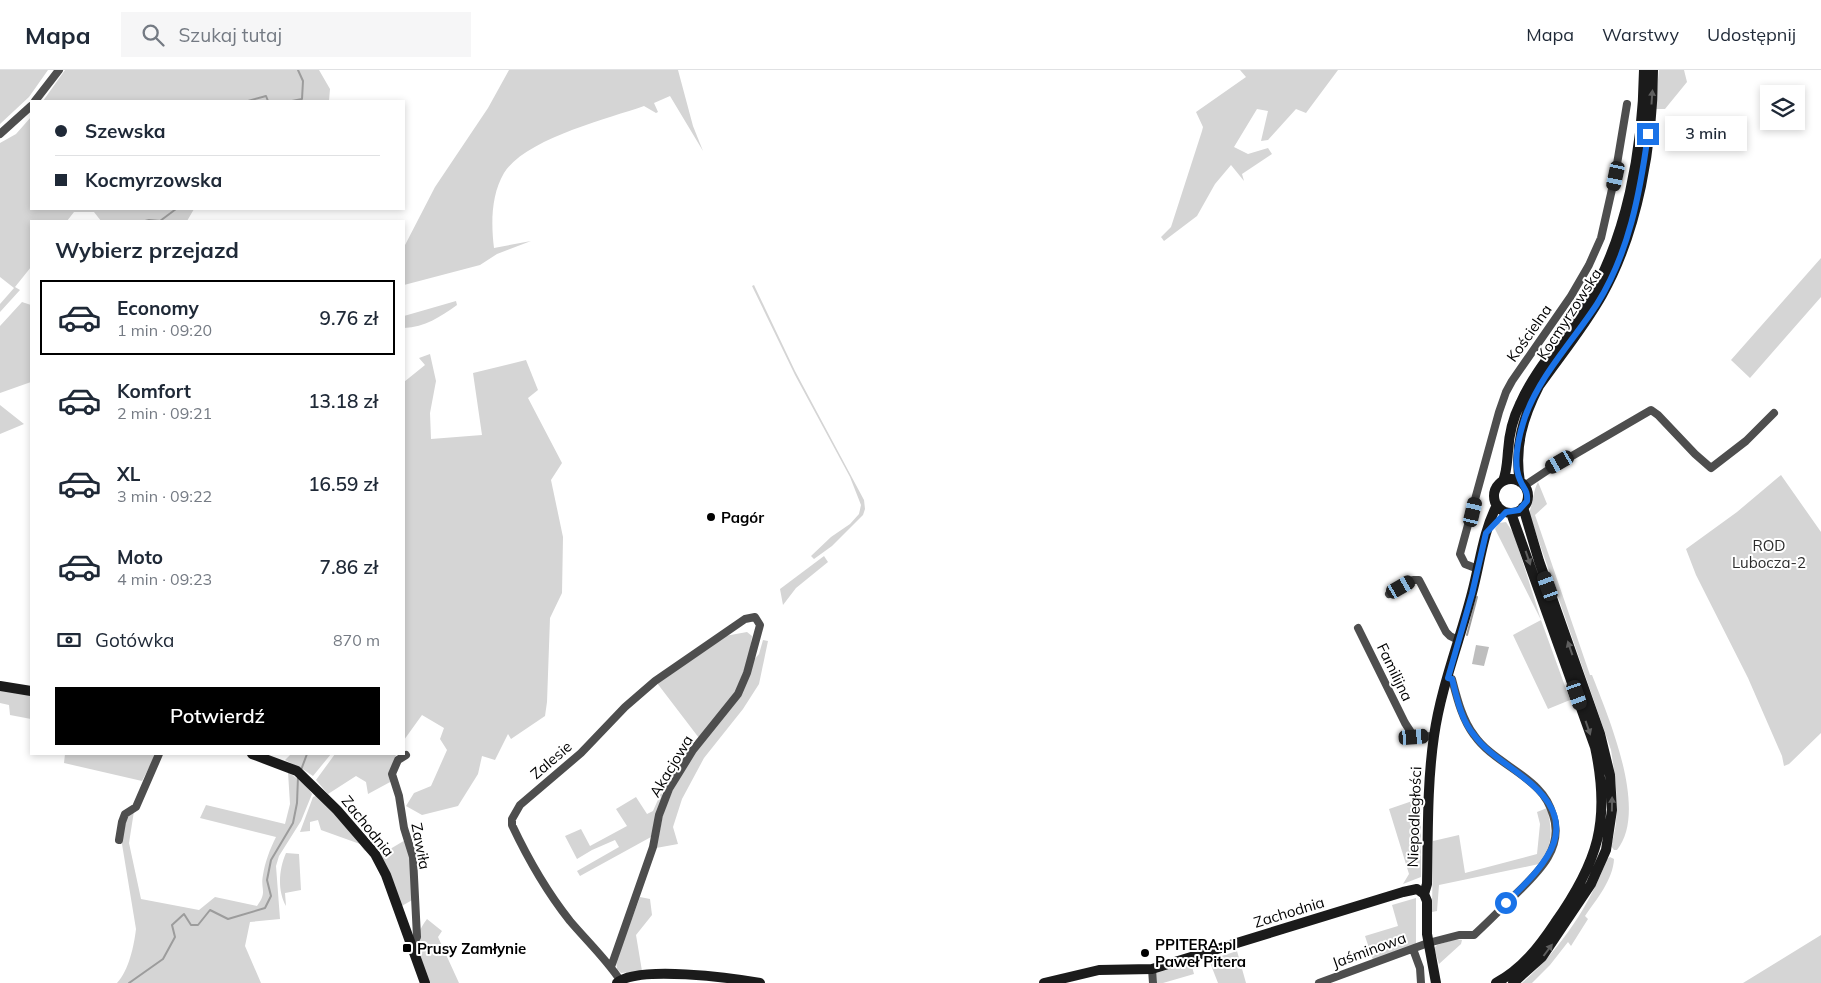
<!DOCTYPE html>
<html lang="pl">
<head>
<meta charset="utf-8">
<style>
  body { margin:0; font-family:Mulish,sans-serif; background:#f6f6f7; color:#1f2937; height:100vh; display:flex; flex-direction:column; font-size:19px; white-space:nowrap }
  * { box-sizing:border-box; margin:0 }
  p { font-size:16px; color:#747a83 }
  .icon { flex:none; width:28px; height:28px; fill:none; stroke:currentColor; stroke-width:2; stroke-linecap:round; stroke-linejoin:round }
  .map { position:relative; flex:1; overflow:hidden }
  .side { position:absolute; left:30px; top:150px; width:375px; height:535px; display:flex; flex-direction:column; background:#fff; border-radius:0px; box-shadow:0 2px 8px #0003 }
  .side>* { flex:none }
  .guide { position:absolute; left:30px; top:30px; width:375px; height:110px; border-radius:0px; box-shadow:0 2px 8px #0003; display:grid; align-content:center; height:110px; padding:0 25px; background:#fff }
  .fabs { position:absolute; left:1760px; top:15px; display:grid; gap:10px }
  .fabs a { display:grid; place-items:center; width:45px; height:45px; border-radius:0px; background:#fff; box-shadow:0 2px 8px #0003; font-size:25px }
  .end { position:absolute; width:22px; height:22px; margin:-11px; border:6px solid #1a73e8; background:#fff; box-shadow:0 0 0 2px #fff }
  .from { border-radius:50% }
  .bubble { position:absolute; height:35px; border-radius:0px; background:#fff; box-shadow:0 2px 8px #0003; font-size:16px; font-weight:600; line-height:35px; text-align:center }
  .car { position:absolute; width:15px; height:30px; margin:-15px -8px; border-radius:6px; box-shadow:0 0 4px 1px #0007; background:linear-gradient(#222 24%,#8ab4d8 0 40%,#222 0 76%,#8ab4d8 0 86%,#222 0) }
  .guide b { display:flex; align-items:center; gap:18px; height:48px; font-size:19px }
  .guide b+b { border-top:1px solid #e0e1e3 }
  .guide i { width:12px; height:12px; background:#1f2937 }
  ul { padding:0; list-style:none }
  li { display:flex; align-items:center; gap:15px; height:75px; margin:0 10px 8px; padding:0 15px; border:2px solid transparent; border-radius:0px }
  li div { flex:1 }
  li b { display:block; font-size:19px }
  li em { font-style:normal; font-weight:600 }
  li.selected { border-color:#000 }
  li>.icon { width:45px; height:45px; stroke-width:1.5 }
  h2 { padding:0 25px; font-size:22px; line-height:60px }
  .pay { display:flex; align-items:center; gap:12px; height:55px; padding:0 25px; font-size:19px }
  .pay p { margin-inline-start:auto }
  .cta { display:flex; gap:10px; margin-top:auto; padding:10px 25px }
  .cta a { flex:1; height:58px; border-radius:0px; background:#000; color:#fff; font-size:20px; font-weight:600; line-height:58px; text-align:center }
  header { display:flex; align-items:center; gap:30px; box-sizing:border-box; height:70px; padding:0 25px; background:#fff; border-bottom:1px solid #e0e1e3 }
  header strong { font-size:24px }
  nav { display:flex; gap:28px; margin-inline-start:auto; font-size:18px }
  .search { width:350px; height:45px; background:#f6f6f7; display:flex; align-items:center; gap:12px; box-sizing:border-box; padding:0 18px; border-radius:0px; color:#747a83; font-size:19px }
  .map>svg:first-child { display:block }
  .green { fill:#d5d5d5 }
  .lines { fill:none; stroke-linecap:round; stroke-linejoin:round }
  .stream { stroke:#9c9c9c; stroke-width:2 }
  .building { fill:#bebebe }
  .street { stroke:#4e4e4e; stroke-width:8 }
  .secondary { stroke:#1b1b1b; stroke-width:10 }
  .oneway { fill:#5f5f5f }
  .route { stroke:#1a73e8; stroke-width:6 }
  .poi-dot { fill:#000; stroke:#fff; stroke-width:2 }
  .labels { text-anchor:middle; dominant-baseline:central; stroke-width:4; stroke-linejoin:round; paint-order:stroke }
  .street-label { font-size:15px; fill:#000; stroke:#fff }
  .poi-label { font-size:15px; font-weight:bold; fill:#000; stroke:#fff; text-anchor:start }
  .park-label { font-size:15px; fill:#2c2c2c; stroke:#fff }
</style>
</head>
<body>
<header>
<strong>Mapa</strong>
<div class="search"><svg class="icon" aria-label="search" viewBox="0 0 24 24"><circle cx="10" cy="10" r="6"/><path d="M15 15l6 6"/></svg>Szukaj tutaj</div>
<nav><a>Mapa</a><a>Warstwy</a><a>Udostępnij</a></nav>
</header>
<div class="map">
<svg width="1821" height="913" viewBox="0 0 1821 913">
  <rect width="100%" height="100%" fill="#fff"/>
  <path class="green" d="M 0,0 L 48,0 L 29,27 L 0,54 Z
    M 65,0 L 319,0 L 330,19 L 329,31 L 43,31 Z
    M 509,0 L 678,0 L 693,56 L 703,81 L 670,26 L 654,33 L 658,42 L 656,43 L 644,36 C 607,49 525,69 504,103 C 491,125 491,154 494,178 L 531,171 L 497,184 L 480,195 L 404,215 L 404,177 L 435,117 L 488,38 Z
    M 1240,0 L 1338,0 L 1306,43 L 1296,39 L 1268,70 L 1261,71 L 1268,41 L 1257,39 L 1234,77 L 1248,84 L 1268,78 L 1272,84 L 1242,104 L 1244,111 L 1231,95 L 1215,114 L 1197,146 L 1164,171 L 1161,167 L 1171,157 L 1202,61 L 1203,57 L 1196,42 L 1246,7 Z
    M 1659,0 L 1684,0 L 1687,12 L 1665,39 L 1655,39 Z
    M 31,47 L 31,139 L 194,139 L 187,151 L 101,151 L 94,142 L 74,142 L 67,151 L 31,151 L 31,197 L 15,217 L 20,220 L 0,242 L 0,234 L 14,218 L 0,207 L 0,73 L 16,64 Z
    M 1821,188 L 1821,227 L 1750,308 L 1731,290 Z
    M 754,215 L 795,301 L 864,430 L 865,439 L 863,445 L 832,476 L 814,489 L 811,486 L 831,467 L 850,454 L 859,444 L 861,435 L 850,407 L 795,305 L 752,216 Z
    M 456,231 L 457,235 C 440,247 425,257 404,258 L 404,246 Z
    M 22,232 L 31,235 L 31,312 L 0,323 L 0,256 Z
    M 430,284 L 436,311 L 430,343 L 431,369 L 482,365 L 473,303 L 526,290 L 538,320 L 528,328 L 562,393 L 551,410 L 563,467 L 562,523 L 550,548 L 547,632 L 545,646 L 511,669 L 508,664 L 495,690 L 482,686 L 478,704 L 458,736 L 422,745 L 406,736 L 414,723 L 431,716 L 447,680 L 440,669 L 444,658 L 422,645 L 404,670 L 404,312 L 425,295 L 419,288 Z
    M 0,335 L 24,354 L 0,364 Z
    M 1781,405 L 1821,462 L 1821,663 L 1789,694 L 1784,696 L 1782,686 L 1748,608 L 1696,505 L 1686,479 L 1737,442 Z
    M 1538,412 L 1547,434 L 1535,445 L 1590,605 L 1592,605 C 1608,646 1649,741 1617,780 L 1614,780 L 1611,776 C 1621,745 1616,711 1611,680 L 1529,443 C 1533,433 1533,421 1538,412 Z
    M 1506,452 L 1514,464 L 1541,550 L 1570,630 L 1548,639 L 1513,565 L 1541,550 L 1495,459 L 1499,453 Z
    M 824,486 L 828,492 L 796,518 L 783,535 L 780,519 Z
    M 747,562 L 752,566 L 749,588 L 734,625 L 699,668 L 657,613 L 725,566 Z
    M 763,570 L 768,571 L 759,614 L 743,639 L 704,688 L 682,729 L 673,757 L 678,774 L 656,778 L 664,741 L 672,722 L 694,682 L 721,651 L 752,592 L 759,584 Z
    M 0,619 L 31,625 L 31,649 L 10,645 L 9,635 L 0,633 Z
    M 65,684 L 156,684 L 142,711 L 64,693 Z
    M 291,684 L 331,684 L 313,706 L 304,700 L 285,690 Z
    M 335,684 L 398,684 L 395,686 L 398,689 L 392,711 L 368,724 L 366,712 L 356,706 L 328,724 L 316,710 Z
    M 288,702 L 306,715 L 312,724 L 301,751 L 279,786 L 276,796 L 280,849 L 250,852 L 245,876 L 261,913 L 117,913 C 129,900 134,876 136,859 L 121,768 L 127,746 L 134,741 L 129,773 L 141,829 L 199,840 L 215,827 L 257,836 C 268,821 260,820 263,805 C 265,792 270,779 276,767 L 200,748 L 206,735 L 285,754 L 290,734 Z
    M 661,723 L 663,726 L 651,767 L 580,806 L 577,801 L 619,777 L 615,770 L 592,780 L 577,789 L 565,766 L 581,759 L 590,776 L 627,756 L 616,739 L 636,727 L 647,744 L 653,741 Z
    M 318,725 L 374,787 L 364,780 L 360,774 L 321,760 L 318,750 L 310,752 L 310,761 L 300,762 L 313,727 Z
    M 1421,728 L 1421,807 L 1403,814 L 1409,804 L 1389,739 Z
    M 1547,738 C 1552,759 1554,776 1539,794 L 1439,815 L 1437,841 L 1432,842 L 1433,771 L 1459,765 L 1465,803 L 1537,784 L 1540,754 L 1537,742 Z
    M 407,769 L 412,788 L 414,829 L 400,837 L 380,785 Z
    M 286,783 L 299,784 L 301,820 L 285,823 L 286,836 C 277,820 279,799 286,783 Z
    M 1610,787 L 1614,789 C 1613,810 1596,830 1585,846 L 1588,849 L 1571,876 L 1568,872 L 1550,895 L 1532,913 L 1522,913 C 1560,880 1590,835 1607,789 Z
    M 640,827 L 650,829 L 652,845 L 636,865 L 642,901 L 621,903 L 617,899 L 616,891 Z
    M 1416,828 L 1416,874 L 1373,890 L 1365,866 L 1398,856 L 1392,835 Z
    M 427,849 L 442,861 L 438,867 L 459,913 L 429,913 C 420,886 408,874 427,849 Z
    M 1821,865 L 1821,913 L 1743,913 Z
    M 1456,869 L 1462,870 L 1461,874 L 1439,894 L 1434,878 L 1437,875 Z
    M 1237,881 L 1246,913 L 1218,913 L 1209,890 Z
    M 1191,893 L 1194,904 L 1163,913 L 1157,913 L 1156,903 Z"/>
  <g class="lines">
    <path class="stream" d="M 248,31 L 266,26 L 268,31
      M 292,31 L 302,29 L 303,11 L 298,0
      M 145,151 L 149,150 L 160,151 L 176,139
      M 1467,565 L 1477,527
      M 301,700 L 307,684
      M 129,913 L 163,889 L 175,867 L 172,855 L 184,844 L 191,855 L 198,855 L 210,840 L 228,849 L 265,838 L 271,826 L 267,810 L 271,790 L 293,753 L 297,733 L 298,707"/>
  </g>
  <path class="building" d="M 1476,575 L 1489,577 L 1484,596 L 1472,594 Z"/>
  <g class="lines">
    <path class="street" d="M 35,31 L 59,0
      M 0,64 L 31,36
      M 1524,416 L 1548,400 L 1651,340 L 1658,345 L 1695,384 L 1711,398 L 1746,371 L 1774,343
      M 1478,499 L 1465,494 L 1460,484 L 1499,342 L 1506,322 L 1512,311 L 1571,226 L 1589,195 L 1601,168 L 1615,106 L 1627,34
      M 1389,524 L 1413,510 L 1419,510 L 1446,562 L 1450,566 L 1458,570
      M 1358,558 L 1405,653 L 1414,667 L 1434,666
      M 406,685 L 398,690 L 392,704 L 399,726 L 404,758 L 413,787 L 417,867 L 412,876
      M 119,770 L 122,752 L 125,744 L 136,737 L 159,684
      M 1413,879 L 1420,898 L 1421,913
      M 611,897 L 653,777 L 659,745 L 669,719 L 693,680 L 738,624 L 747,603 L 760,555 L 755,547 L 745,549 L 655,611 L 625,637 L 581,683 L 520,735 L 512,749 L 512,755 C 528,789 547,822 570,851 C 587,871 606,889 620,910
      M 1152,899 L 1153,913
      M 1319,913 L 1428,873 L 1459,865 L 1474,865 C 1487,853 1500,840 1512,828 C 1535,805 1565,780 1553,745 C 1550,735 1545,726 1538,719 C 1519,699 1490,688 1474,665 C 1462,649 1457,628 1452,609 L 1447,608"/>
    <path class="secondary" d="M1494 426a17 17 0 1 1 34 0a17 17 0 1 1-34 0Z
      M 1503,411 C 1507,401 1507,392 1508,381 C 1509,365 1513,348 1520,334 C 1536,298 1564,269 1585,236 C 1627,170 1643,78 1644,0
      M 1520,412 C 1514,377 1523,347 1539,316 C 1560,286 1584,257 1602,225 C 1638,161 1653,73 1653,0
      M 0,616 L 31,621
      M 252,684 L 297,701 L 337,740 L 375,784 L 386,805 L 425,913
      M 617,913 C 637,895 733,908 760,913
      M 1044,913 L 1099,900 L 1152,899 L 1403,822 L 1417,819 L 1424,824
      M 1436,913 L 1427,864 L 1427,831 L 1424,824 L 1427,814 C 1428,764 1427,714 1434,666 C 1441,617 1460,570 1472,523 C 1480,493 1483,462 1497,435
      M 1496,913 C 1522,899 1539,877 1555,853 C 1598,792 1611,751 1595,677 L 1511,443
      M 1513,913 L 1542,887 L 1591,814 L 1606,780 L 1612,740 L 1610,705 L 1600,664 L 1539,491 L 1523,437"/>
  </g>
  <defs><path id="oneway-solid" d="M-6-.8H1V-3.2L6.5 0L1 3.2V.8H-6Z" transform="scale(1.25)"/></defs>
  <g class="oneway">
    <use href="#oneway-solid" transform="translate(1652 27) rotate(-86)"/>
    <use href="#oneway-solid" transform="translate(1528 488) rotate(71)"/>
    <use href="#oneway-solid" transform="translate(1570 578) rotate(-109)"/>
    <use href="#oneway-solid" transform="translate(1588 658) rotate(71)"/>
    <use href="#oneway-solid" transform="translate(1612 734) rotate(-89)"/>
    <use href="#oneway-solid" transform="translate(1548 880) rotate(-53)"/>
  </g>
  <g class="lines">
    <path class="route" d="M 1506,833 C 1548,792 1586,755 1523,707 C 1507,694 1486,682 1474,665 C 1461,650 1457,628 1452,609 L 1448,608 L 1472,524 L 1486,463 L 1506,442 L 1519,440 L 1527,431 C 1528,420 1523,418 1520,410 C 1512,392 1519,365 1525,347 C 1540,305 1573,271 1597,234 C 1629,183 1640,123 1648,64"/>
  </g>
  <g class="poi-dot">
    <circle cx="711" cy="447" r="5"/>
    <rect x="402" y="873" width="10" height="10" rx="2.5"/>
    <circle cx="1145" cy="883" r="5"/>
  </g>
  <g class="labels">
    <g class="street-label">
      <text transform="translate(1569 244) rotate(-57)">Kocmyrzowska</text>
      <text transform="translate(1529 263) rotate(-55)">Kościelna</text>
      <text transform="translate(1395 602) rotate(64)">Familijna</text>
      <text transform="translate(551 690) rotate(-41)">Zalesie</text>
      <text transform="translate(671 696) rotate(-59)">Akacjowa</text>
      <text transform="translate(1414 747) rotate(-88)">Niepodległości</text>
      <text transform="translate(368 756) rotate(51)">Zachodnia</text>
      <text transform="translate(421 776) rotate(79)">Zawiła</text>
      <text transform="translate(1289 842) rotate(-17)">Zachodnia</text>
      <text transform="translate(1369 880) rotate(-20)">Jaśminowa</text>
    </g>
    <g class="poi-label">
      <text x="721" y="447">Pagór</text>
      <text x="1155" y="874">PPITERA.pl<tspan x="1155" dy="17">Paweł Pitera</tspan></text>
      <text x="417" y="878">Prusy Zamłynie</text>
    </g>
    <g class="park-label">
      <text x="1769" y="475">ROD<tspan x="1769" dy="17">Lubocza-2</tspan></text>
    </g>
  </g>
</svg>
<div class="fabs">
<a><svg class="icon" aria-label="layers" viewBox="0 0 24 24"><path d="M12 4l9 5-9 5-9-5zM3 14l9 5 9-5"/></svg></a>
</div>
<i class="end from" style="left:1506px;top:833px"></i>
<i class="end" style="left:1648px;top:64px"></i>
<div class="bubble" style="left:1665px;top:46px;width:82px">3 min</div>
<i class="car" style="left:1616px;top:106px;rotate:192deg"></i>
<i class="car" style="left:1560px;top:392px;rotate:240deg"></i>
<i class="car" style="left:1473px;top:442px;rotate:13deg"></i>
<i class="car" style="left:1548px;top:516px;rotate:340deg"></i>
<i class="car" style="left:1401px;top:517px;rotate:60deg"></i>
<i class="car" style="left:1577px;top:625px;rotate:161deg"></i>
<i class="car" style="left:1414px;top:667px;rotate:86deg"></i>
<div class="guide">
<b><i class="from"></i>Szewska</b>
<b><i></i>Kocmyrzowska</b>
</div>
<section class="side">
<h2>Wybierz przejazd</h2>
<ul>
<li class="selected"><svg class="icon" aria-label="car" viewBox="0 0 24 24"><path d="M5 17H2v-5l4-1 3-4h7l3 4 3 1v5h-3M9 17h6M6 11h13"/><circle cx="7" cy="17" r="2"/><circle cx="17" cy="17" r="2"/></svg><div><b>Economy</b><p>1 min · 09:20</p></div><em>9.76 zł</em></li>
<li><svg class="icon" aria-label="car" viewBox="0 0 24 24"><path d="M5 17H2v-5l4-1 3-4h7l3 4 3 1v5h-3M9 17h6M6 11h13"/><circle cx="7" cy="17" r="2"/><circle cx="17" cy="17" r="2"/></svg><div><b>Komfort</b><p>2 min · 09:21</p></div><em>13.18 zł</em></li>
<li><svg class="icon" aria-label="car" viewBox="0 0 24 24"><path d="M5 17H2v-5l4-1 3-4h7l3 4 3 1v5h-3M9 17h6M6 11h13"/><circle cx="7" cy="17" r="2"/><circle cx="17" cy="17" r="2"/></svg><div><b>XL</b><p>3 min · 09:22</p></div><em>16.59 zł</em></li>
<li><svg class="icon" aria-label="car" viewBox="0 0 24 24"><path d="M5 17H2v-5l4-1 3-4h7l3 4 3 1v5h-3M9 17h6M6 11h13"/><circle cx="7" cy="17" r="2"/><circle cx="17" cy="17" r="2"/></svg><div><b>Moto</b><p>4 min · 09:23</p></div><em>7.86 zł</em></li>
</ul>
<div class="pay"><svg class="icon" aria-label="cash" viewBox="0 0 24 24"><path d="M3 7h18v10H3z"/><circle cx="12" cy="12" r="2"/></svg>Gotówka<p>870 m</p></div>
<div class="cta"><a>Potwierdź</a></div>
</section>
</div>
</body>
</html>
